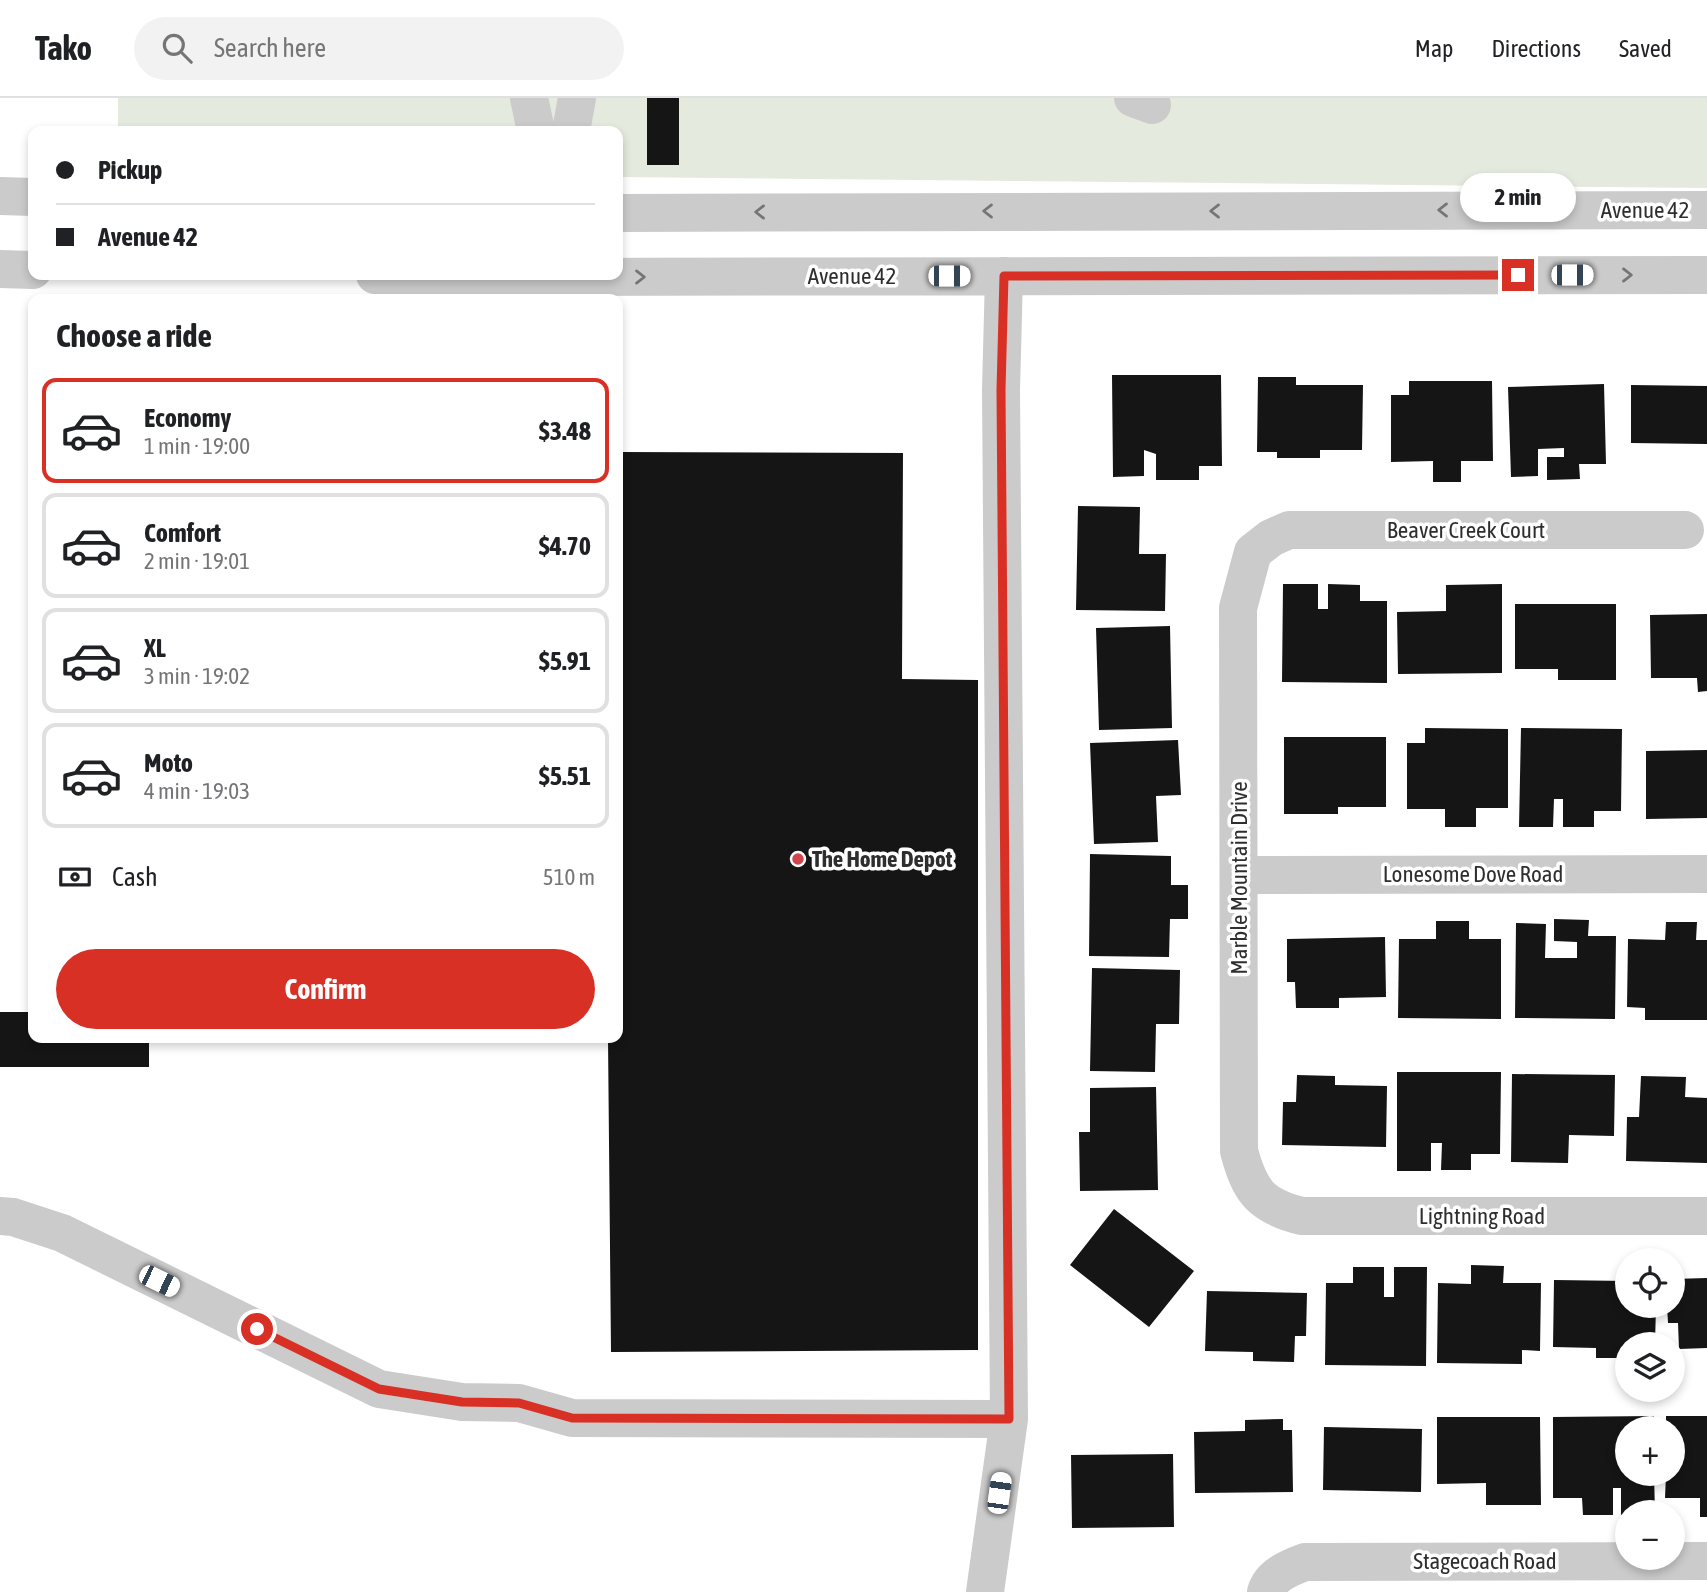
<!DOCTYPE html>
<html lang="en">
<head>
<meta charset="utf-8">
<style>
  body { margin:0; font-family:"Asap Condensed",sans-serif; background:#f2f2f2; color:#202124; height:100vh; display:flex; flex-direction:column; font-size:26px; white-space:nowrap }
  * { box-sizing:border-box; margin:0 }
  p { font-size:23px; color:#757577 }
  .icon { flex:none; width:38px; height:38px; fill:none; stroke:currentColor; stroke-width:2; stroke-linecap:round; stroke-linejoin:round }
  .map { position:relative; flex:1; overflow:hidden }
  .details { position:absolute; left:28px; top:196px; width:595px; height:749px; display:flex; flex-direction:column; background:#fff; border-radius:14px; box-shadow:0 4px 10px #0003 }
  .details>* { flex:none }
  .banner { position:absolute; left:28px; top:28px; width:595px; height:154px; border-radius:14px; box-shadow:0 4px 10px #0003; display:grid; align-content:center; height:154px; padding:0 28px; background:#fff }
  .buttons { position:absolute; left:1615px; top:1150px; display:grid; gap:14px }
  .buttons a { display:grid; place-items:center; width:70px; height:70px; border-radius:50%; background:#fff; box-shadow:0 4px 10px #0003; font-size:35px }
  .end { position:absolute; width:32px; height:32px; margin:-16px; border:9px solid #d93025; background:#fff; box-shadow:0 0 0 4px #fff }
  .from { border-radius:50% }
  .bubble { position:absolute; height:49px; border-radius:24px; background:#fff; box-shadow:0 4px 10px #0003; font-size:23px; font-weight:700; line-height:49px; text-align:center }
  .car { position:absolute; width:21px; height:42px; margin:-21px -10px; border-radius:9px; box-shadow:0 0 5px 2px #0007; background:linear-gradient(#fff 24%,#345 0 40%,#fff 0 76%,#345 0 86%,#fff 0) }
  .banner b { display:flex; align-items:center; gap:24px; height:66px; font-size:26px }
  .banner b+b { border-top:2px solid #e0e0e0 }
  .banner i { width:18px; height:18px; background:#202124 }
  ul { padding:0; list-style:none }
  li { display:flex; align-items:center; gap:21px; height:105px; margin:0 14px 10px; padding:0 14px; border:4px solid #e0e0e0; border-radius:14px }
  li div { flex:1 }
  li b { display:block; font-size:26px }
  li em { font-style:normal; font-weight:700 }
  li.active { border-color:#d93025 }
  li>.icon { width:63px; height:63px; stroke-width:1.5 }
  h2 { padding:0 28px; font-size:32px; line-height:84px }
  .pay { display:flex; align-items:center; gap:18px; height:77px; padding:0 28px; font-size:26px }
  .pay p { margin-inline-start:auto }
  .action { display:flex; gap:14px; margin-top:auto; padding:14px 28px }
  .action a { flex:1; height:80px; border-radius:42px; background:#d93025; color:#fff; font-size:28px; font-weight:700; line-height:80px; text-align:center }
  header { display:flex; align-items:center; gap:42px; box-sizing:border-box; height:98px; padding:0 35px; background:#fff; border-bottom:2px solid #e0e0e0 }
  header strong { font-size:33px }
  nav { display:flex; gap:38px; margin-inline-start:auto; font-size:24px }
  .search { width:490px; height:63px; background:#f2f2f2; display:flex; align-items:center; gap:18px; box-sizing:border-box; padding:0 24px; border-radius:38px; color:#757577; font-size:26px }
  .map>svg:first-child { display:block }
  .green { fill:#e4eade }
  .building { fill:#151515 }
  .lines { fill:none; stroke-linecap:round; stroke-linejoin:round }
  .minor { stroke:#cbcbcb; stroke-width:38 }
  .oneway { stroke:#757575 }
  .route { stroke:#d93025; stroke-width:9 }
  .poi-dot { fill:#cf464e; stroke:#fff; stroke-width:2.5 }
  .labels { text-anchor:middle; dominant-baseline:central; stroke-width:7; stroke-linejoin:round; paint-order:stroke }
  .street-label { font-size:23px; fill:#2e2e2e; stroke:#fff }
  .poi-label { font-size:23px; font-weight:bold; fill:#2e2e2e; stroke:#fff; text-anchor:start }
</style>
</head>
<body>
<header>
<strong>Tako</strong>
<div class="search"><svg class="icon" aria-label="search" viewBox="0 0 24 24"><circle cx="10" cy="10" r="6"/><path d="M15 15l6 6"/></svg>Search here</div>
<nav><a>Map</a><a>Directions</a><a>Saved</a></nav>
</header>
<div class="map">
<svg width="1707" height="1494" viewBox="0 0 1707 1494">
  <rect width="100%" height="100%" fill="#fff"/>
  <path class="green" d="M 118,0 L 1707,0 L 1707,90 L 618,79 L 618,33 L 118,33 Z"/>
  <path class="building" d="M 647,0 L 679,0 L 679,67 L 647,67 Z
    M 1112,277 L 1221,277 L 1222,368 L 1199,368 L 1199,382 L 1156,382 L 1156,356 L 1144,352 L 1144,378 L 1113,379 Z
    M 1258,279 L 1296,279 L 1296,287 L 1363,287 L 1362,352 L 1320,352 L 1320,360 L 1277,360 L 1277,354 L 1257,354 Z
    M 1409,283 L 1492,283 L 1493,363 L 1461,363 L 1461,384 L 1433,384 L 1433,363 L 1391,364 L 1391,297 L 1409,297 Z
    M 1604,286 L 1606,366 L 1579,366 L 1580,381 L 1547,382 L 1547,359 L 1564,359 L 1564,350 L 1538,351 L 1538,378 L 1511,379 L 1508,289 Z
    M 1631,287 L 1707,288 L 1707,346 L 1631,345 Z
    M 618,354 L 903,355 L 902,581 L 978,582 L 978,1252 L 611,1254 L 608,940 L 618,940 Z
    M 1078,408 L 1140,409 L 1139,456 L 1166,456 L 1165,513 L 1076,512 Z
    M 1283,486 L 1318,486 L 1318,511 L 1328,511 L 1328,486 L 1360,487 L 1360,503 L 1387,503 L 1387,585 L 1282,584 Z
    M 1502,486 L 1502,575 L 1398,576 L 1397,514 L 1446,513 L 1446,487 Z
    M 1515,506 L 1616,506 L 1616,582 L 1558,582 L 1558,571 L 1515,571 Z
    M 1707,516 L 1707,593 L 1698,594 L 1697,580 L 1651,580 L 1650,517 Z
    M 1170,528 L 1172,630 L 1099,632 L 1096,530 Z
    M 1425,630 L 1508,631 L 1508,710 L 1476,710 L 1476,729 L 1445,729 L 1445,711 L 1407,711 L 1407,645 L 1425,645 Z
    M 1521,630 L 1622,631 L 1621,713 L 1594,713 L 1594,729 L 1563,729 L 1563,701 L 1554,701 L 1553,729 L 1519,729 Z
    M 1284,639 L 1386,639 L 1386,709 L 1338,709 L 1338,716 L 1284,716 Z
    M 1178,642 L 1181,697 L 1156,698 L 1158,744 L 1094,746 L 1090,645 Z
    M 1707,652 L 1707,720 L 1646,721 L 1646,653 Z
    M 1090,756 L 1171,758 L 1171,787 L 1188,787 L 1188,821 L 1170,821 L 1169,859 L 1089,858 Z
    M 1554,821 L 1589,822 L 1588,838 L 1616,838 L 1615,921 L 1515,920 L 1516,825 L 1546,826 L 1545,860 L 1577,860 L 1577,844 L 1554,843 Z
    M 1436,823 L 1469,823 L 1469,841 L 1501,841 L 1501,921 L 1398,920 L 1399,841 L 1436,841 Z
    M 1666,824 L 1697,824 L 1696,842 L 1707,842 L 1707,922 L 1645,922 L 1645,910 L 1627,909 L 1628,841 L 1665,842 Z
    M 1385,839 L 1386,899 L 1339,900 L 1339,910 L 1296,910 L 1295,884 L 1287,884 L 1287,841 Z
    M 1092,870 L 1180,872 L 1179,926 L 1156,926 L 1155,974 L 1090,973 Z
    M 0,914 L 33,914 L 33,940 L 149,940 L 149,969 L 0,969 Z
    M 1397,974 L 1501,974 L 1500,1056 L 1471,1056 L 1471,1072 L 1441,1072 L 1442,1045 L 1431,1045 L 1431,1073 L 1397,1073 Z
    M 1512,976 L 1615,977 L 1614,1038 L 1569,1037 L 1568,1065 L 1511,1064 Z
    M 1297,977 L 1335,978 L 1335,987 L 1387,988 L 1386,1049 L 1282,1047 L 1283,1004 L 1296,1004 Z
    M 1641,978 L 1686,979 L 1685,999 L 1707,1000 L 1707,1065 L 1626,1063 L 1627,1019 L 1639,1019 Z
    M 1156,989 L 1158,1092 L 1080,1093 L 1079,1034 L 1090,1034 L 1090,990 Z
    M 1114,1111 L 1194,1173 L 1149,1229 L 1070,1167 Z
    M 1471,1167 L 1504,1168 L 1503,1185 L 1541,1185 L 1540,1253 L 1522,1252 L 1522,1266 L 1437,1265 L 1438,1185 L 1471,1186 Z
    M 1353,1169 L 1384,1169 L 1384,1199 L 1394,1199 L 1394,1169 L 1427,1169 L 1426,1268 L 1325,1267 L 1326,1185 L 1353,1185 Z
    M 1707,1180 L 1707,1250 L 1679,1251 L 1678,1225 L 1668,1225 L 1667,1208 L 1673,1208 L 1673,1181 Z
    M 1554,1182 L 1628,1183 L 1628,1208 L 1656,1208 L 1655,1246 L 1628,1246 L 1628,1260 L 1596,1260 L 1596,1250 L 1553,1249 Z
    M 1207,1193 L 1307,1195 L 1306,1238 L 1295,1238 L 1294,1264 L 1253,1263 L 1253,1254 L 1205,1253 Z
    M 1654,1318 L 1654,1330 L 1628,1330 L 1628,1376 L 1654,1376 L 1655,1414 L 1628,1414 L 1628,1417 L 1621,1417 L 1621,1390 L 1613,1390 L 1613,1417 L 1583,1417 L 1582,1400 L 1553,1400 L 1553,1319 Z
    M 1666,1318 L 1707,1318 L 1707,1419 L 1700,1419 L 1700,1400 L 1665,1400 L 1666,1376 L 1673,1376 L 1673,1330 L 1666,1330 Z
    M 1437,1319 L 1540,1319 L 1541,1407 L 1486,1407 L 1486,1385 L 1437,1386 Z
    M 1283,1321 L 1283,1332 L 1292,1332 L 1293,1394 L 1195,1395 L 1194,1334 L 1245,1333 L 1245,1322 Z
    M 1324,1329 L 1422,1331 L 1421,1394 L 1323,1392 Z
    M 1173,1356 L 1174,1429 L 1072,1430 L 1071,1357 Z"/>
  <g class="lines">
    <path class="minor" d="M 529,0 L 536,33
      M 1133,0 L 1152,7
      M 571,33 L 577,0
      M 0,98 L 33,99
      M 618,115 L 1707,112
      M 0,171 L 33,172
      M 375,177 L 538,179 L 1707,177
      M 1685,432 L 1289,432 L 1271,440 L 1253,454 L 1238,510 L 1239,1053 C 1250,1094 1261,1108 1302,1118 L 1707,1118
      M 1239,777 L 1707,776
      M 0,1118 L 13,1119 L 62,1135 L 379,1291 L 462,1304 L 519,1305 L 572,1320 L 1009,1321
      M 985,1494 L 1009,1321 L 1001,292 L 1004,178
      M 1266,1494 C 1271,1477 1289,1470 1305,1464 L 1707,1463"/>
  </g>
  <defs><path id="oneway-chevron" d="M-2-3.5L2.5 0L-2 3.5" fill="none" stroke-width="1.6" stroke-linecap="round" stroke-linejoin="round" transform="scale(1.75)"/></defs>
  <g class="oneway">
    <use href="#oneway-chevron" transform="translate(1443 112) rotate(180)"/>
    <use href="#oneway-chevron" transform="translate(988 113) rotate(180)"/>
    <use href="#oneway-chevron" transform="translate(1215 113) rotate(180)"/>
    <use href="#oneway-chevron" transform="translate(760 114) rotate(180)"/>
    <use href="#oneway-chevron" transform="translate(1627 177)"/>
    <use href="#oneway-chevron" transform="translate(640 179)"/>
  </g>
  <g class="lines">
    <path class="route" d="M 257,1231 L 379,1291 L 462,1304 L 519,1305 L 572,1320 L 1009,1321 L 1001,292 L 1004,178 L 1518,177"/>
  </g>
  <circle class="poi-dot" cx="798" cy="761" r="7"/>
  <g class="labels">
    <g class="street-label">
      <text x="1645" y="112">Avenue 42</text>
      <text x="852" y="178">Avenue 42</text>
      <text x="1466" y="432">Beaver Creek Court</text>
      <text x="1473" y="776">Lonesome Dove Road</text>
      <text transform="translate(1239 780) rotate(-90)">Marble Mountain Drive</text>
      <text x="1482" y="1118">Lightning Road</text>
      <text x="1485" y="1463">Stagecoach Road</text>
    </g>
    <g class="poi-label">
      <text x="812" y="761">The Home Depot</text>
    </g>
  </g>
</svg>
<div class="buttons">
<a><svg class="icon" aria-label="locate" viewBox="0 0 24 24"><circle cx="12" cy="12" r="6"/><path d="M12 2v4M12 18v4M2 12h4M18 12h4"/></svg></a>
<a><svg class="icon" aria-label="layers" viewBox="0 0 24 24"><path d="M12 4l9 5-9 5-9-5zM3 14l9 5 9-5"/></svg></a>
<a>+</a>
<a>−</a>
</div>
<i class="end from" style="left:257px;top:1231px"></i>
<i class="end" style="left:1518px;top:177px"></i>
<div class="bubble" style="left:1460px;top:75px;width:116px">2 min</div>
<i class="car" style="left:1572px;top:177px;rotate:90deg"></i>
<i class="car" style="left:949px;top:178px;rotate:90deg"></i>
<i class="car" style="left:159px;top:1183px;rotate:116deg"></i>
<i class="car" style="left:999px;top:1395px;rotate:8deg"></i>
<div class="banner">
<b><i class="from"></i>Pickup</b>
<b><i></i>Avenue 42</b>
</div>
<section class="details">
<h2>Choose a ride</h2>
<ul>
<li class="active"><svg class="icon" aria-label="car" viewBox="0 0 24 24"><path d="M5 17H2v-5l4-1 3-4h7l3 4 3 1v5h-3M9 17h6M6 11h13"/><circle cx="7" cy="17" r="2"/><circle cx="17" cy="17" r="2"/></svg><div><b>Economy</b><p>1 min · 19:00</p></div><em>$3.48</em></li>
<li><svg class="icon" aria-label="car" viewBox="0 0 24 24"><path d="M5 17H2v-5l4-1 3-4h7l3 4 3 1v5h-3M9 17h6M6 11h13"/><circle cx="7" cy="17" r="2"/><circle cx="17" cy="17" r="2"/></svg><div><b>Comfort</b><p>2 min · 19:01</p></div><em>$4.70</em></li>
<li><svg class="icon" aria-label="car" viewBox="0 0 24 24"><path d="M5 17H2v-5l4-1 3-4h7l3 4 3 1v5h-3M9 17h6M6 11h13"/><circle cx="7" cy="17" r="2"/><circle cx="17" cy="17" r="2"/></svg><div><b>XL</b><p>3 min · 19:02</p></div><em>$5.91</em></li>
<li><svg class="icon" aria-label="car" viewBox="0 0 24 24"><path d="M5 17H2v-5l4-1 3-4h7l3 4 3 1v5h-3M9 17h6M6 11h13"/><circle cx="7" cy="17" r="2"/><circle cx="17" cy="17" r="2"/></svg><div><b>Moto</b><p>4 min · 19:03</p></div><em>$5.51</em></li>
</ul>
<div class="pay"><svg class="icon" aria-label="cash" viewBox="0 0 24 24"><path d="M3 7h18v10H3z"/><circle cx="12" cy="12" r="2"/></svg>Cash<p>510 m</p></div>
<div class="action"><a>Confirm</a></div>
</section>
</div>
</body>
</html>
